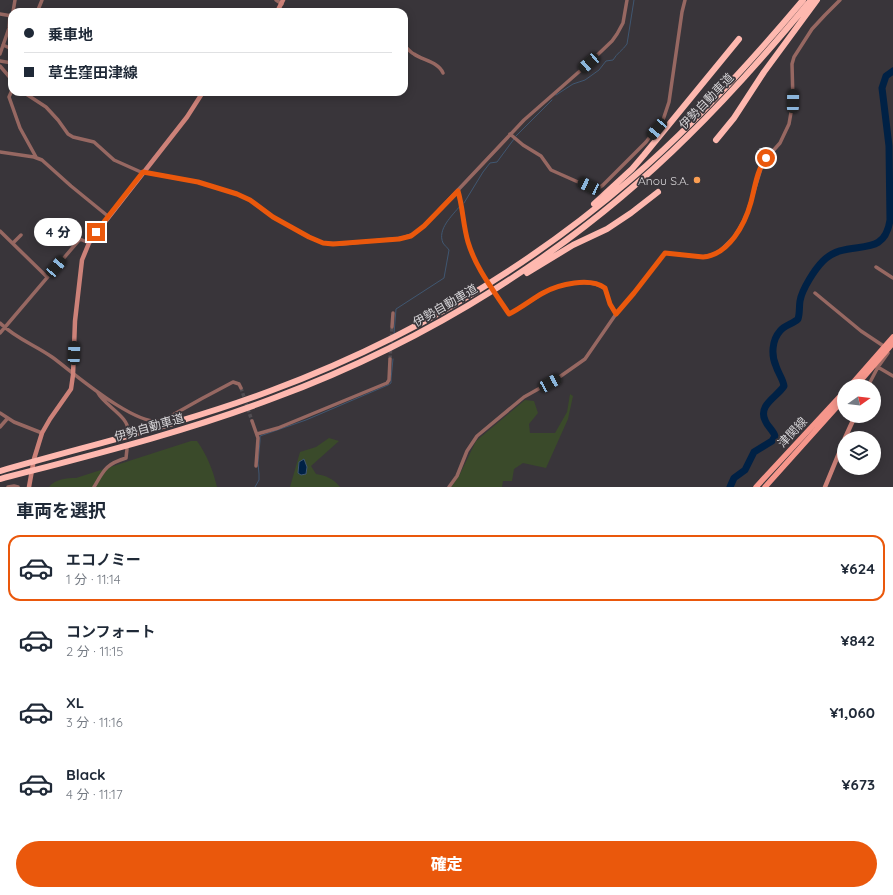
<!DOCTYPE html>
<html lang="ja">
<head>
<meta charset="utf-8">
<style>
  body { margin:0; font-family:Quicksand,"Noto Sans JP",sans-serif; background:#f2f2f3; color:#1f2937; height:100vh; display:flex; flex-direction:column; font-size:15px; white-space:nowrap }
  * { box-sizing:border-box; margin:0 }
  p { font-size:13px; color:#747a83 }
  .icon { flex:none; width:22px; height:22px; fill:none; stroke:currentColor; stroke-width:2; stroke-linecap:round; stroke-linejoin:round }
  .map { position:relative; height:487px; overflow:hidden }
  .sheet { display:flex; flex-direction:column; background:#fff; flex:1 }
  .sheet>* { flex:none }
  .hud { position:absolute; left:8px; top:8px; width:400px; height:88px; border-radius:12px; box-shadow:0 2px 10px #0003; display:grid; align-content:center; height:88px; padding:0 16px; background:#fff }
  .needle { width:26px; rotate:76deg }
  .controls { position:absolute; left:837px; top:379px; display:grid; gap:8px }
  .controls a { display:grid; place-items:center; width:44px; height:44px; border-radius:50%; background:#fff; box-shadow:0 2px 10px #0003; font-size:20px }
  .end { position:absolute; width:18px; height:18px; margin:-9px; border:5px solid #ea580c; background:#fff; box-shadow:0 0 0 2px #fff }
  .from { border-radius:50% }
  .bubble { position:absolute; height:28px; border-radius:14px; background:#fff; box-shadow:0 2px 10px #0003; font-size:13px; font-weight:800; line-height:28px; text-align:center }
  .car { position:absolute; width:12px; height:24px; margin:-12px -6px; border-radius:5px; box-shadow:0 0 3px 1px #0007; background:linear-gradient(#222 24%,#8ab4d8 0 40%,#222 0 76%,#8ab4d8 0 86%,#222 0) }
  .hud b { display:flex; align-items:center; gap:14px; height:38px; font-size:15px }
  .hud b+b { border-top:1px solid #e0e1e3 }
  .hud i { width:10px; height:10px; background:#1f2937 }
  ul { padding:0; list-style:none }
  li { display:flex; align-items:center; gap:12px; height:66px; margin:0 8px 6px; padding:0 8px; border:2px solid transparent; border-radius:12px }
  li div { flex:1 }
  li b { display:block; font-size:15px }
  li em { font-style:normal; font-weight:800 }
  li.active { border-color:#ea580c }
  li>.icon { width:36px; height:36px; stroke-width:1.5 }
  h2 { padding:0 16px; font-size:18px; line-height:48px }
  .action { display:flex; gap:8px; margin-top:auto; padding:8px 16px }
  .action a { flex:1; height:46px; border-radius:24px; background:#ea580c; color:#fff; font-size:16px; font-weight:800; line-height:46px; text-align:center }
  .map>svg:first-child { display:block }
  .green { fill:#3a4a2a }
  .water { fill:#002145; stroke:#405771 }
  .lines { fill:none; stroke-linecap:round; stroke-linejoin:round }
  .stream { stroke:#405771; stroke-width:1 }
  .river { stroke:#002145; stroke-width:7 }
  .street-tunnel { stroke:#514d52; stroke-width:3.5; stroke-dasharray:3.5 2; stroke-linecap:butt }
  .street { stroke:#976862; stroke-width:3.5 }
  .secondary { stroke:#cd8279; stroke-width:4.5 }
  .primary { stroke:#f6968b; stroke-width:5.5 }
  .highway { stroke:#feb8af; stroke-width:6 }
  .route { stroke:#ea580c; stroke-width:5 }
  .poi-dot { fill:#fb9e52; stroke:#39353a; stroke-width:1.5 }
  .labels { text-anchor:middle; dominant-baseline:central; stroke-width:3.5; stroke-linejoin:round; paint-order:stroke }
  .street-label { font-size:12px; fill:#d6d4d7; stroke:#39353a }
  .poi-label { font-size:12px; fill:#d6d4d7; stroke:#39353a; text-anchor:end }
</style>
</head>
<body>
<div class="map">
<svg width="893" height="487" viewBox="0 0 893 487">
  <rect width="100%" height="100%" fill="#39353a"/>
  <path class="green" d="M 570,394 L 573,396 L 568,419 L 546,468 L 523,463 L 514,469 L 512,481 L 503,481 L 502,487 L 451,487 L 459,476 L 476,441 L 525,400 L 534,401 L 538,413 L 529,424 L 530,433 L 555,433 L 567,412 Z
    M 329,438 L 339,441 L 311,466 L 316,474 C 326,476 333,478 340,487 L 290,487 L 300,452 L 316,447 Z
    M 191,441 L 197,441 C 207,455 213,470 217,487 L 49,487 C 55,479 67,478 76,478 Z"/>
  <path class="water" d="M 304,459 L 307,467 L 306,474 L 301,475 L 298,473 L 299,462 Z"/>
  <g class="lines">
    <path class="stream" d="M 556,95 L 573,84 L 585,80 L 599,70 L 606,61 L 613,60 C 617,53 623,50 627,44 L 634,0
      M 516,136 L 552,100
      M 464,203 L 483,172 L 490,163 L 497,162 L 514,139
      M 394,334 L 396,309 L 444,278 L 449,250 C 447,247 445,246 443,243 C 437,229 452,216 460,206
      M 255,487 L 259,480 L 259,474 L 258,463 L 260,441 L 260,436 L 306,420 L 388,385 L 391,383 L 391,379 L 393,359"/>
    <path class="river" d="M 730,487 L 734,478 L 745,470 L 754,452 L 772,441 L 775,436 C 773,430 767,426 765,420 C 758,405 777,397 784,386 C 783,379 778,373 776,366 C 771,355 772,340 780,331 C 785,325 793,324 798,319 C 800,313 799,307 800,301 C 802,289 815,269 823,261 C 848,236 884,262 890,220 L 889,146 L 882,88 L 886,76 L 893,71"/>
    <path class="street-tunnel" d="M 390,359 L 392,327
      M 241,388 L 252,421"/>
    <path class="street" d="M 276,0 L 282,4
      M 38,10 L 42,0
      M 13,12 L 15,0
      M 32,12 L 38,10 L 47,12
      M 0,14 L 12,16
      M 3,45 L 12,49
      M 404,45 C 407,48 410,52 414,54 C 422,60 439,62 443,73
      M 0,54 L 9,28 L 10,15
      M 0,61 L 12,63
      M 0,66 L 12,80
      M 12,90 L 9,97 L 20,128 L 36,157
      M 23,92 L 46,107 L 58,120 L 68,134 L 73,137 L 94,142 L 114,160 L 143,173
      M 510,134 L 523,145 L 541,156 L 551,170 L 596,190 L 603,185 L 646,142 L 663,120 L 669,102 L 682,12 L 685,0
      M 0,152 L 34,157 L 42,160 L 71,186 L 109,217
      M 143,172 L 198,182 L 237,194 L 250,200 L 273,217 L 309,237 L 323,243 L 342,244 L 403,238 L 414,234 L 424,226 L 524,120 L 589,63 L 612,41 L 617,34 L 623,23 L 627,0
      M 458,191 C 463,208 463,225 468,242 C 476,269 494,291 509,314 C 521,308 532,300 543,293 C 559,284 591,277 605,289 L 610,304 L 616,314
      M 0,231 L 46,276 L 48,276
      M 13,243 L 21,235
      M 876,267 L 893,278
      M 815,293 L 861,331 L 885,347
      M 0,323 C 15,338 35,345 52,357 C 74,373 135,427 162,421 L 201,399 L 233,382 L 239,384 L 241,388
      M 392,327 L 393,313
      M 0,333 L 80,239 L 89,243
      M 876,366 L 893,376
      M 868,386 L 878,367 L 888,353
      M 98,393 C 105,406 130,417 128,432
      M 0,413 L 14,422 L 42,433
      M 252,421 L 258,438 L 256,466
      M 0,427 L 7,419
      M 257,434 L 278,428 L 387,383 L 389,380 L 390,359
      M 8,487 L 14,486 L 18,487
      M 94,487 C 104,470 106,464 126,458 L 127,449
      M 449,487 L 457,476 L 467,451 L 477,436 L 524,397 L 558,378 L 585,359 L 616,314 L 634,293 L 665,253 L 703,257 L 712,255 L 720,251 L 735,236 L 742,224 L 747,214 L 763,162 L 780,143 L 789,124 L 793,101 L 792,64 L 794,57 L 812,29 L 825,15 L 840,0"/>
    <path class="secondary" d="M 277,12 L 283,0
      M 845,438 L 855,416
      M 29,487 L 34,459 L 42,433 L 50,419 L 71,389 L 73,375 L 75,321 L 82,260 L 89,243 L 97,232 L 187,117 L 203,92
      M 825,487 L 844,441"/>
    <path class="primary" d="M 850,386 L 893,337
      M 856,386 L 893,343
      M 756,487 L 844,392
      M 765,487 L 844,399"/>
    <path class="highway" d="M 716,140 L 734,118 L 764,72 L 817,0
      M 594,204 L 632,169 L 644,155 L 739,39
      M 527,273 L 573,245 L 607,229 L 631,213 L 658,192
      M 0,471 C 90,445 182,424 270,391 C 402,342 525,270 631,179 C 694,125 750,63 803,0
      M 0,479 C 92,455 185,432 274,398 C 428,341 571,252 688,136 C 732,93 772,47 811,0"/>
  </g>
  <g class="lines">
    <path class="route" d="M 96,232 L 143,172 L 198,182 L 237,194 L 250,200 L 273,217 L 309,237 L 323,243 L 333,244 L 399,239 L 411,236 L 424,226 L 458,191 C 463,208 463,225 468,242 C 476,269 494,291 509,314 C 521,308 532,299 543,293 C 559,284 590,277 605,288 L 610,304 L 616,314 L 634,293 L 665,253 L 703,257 C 729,255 745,224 751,202 C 755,187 757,170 766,158"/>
  </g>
  <circle class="poi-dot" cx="697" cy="180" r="4"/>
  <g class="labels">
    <g class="street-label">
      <text transform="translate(706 101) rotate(-46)">伊勢自動車道</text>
      <text transform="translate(445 305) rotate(-30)">伊勢自動車道</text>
      <text transform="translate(149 427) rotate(-16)">伊勢自動車道</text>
      <text transform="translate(792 432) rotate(-47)">津関線</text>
    </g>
    <g class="poi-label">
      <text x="689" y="180">Anou S.A.</text>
    </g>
  </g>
</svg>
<div class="controls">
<a><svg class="needle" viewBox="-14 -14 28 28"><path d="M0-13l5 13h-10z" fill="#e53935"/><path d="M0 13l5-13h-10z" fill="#747a83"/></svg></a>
<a><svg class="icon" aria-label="layers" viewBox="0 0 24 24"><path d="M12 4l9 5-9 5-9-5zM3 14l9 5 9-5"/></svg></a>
</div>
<i class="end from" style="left:766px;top:158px"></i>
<i class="end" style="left:96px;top:232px"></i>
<div class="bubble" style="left:34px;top:218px;width:48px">4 分</div>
<i class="car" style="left:589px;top:63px;rotate:229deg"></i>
<i class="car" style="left:793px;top:101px;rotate:1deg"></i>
<i class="car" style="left:657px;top:129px;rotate:220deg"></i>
<i class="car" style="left:589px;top:186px;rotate:295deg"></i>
<i class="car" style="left:56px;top:267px;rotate:40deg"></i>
<i class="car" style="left:74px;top:353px;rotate:2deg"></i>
<i class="car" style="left:550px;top:383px;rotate:61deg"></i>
<div class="hud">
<b><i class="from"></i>乗車地</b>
<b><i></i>草生窪田津線</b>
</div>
</div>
<section class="sheet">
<h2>車両を選択</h2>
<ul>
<li class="active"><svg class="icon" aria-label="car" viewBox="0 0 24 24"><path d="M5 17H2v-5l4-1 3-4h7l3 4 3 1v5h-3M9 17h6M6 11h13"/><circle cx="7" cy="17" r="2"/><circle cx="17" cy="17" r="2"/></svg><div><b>エコノミー</b><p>1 分 · 11:14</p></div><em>¥624</em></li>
<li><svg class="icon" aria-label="car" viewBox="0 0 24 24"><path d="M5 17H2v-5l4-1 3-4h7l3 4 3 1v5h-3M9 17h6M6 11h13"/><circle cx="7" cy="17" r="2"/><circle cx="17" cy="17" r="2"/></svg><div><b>コンフォート</b><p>2 分 · 11:15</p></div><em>¥842</em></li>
<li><svg class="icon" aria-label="car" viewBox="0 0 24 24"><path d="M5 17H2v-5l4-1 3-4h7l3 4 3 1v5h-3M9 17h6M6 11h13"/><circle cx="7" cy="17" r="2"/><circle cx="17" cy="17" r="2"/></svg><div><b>XL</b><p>3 分 · 11:16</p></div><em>¥1,060</em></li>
<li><svg class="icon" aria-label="car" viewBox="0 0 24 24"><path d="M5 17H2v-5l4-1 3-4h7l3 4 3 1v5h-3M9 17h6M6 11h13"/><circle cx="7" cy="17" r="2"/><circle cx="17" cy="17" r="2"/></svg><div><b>Black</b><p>4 分 · 11:17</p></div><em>¥673</em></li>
</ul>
<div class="action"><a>確定</a></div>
</section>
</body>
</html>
